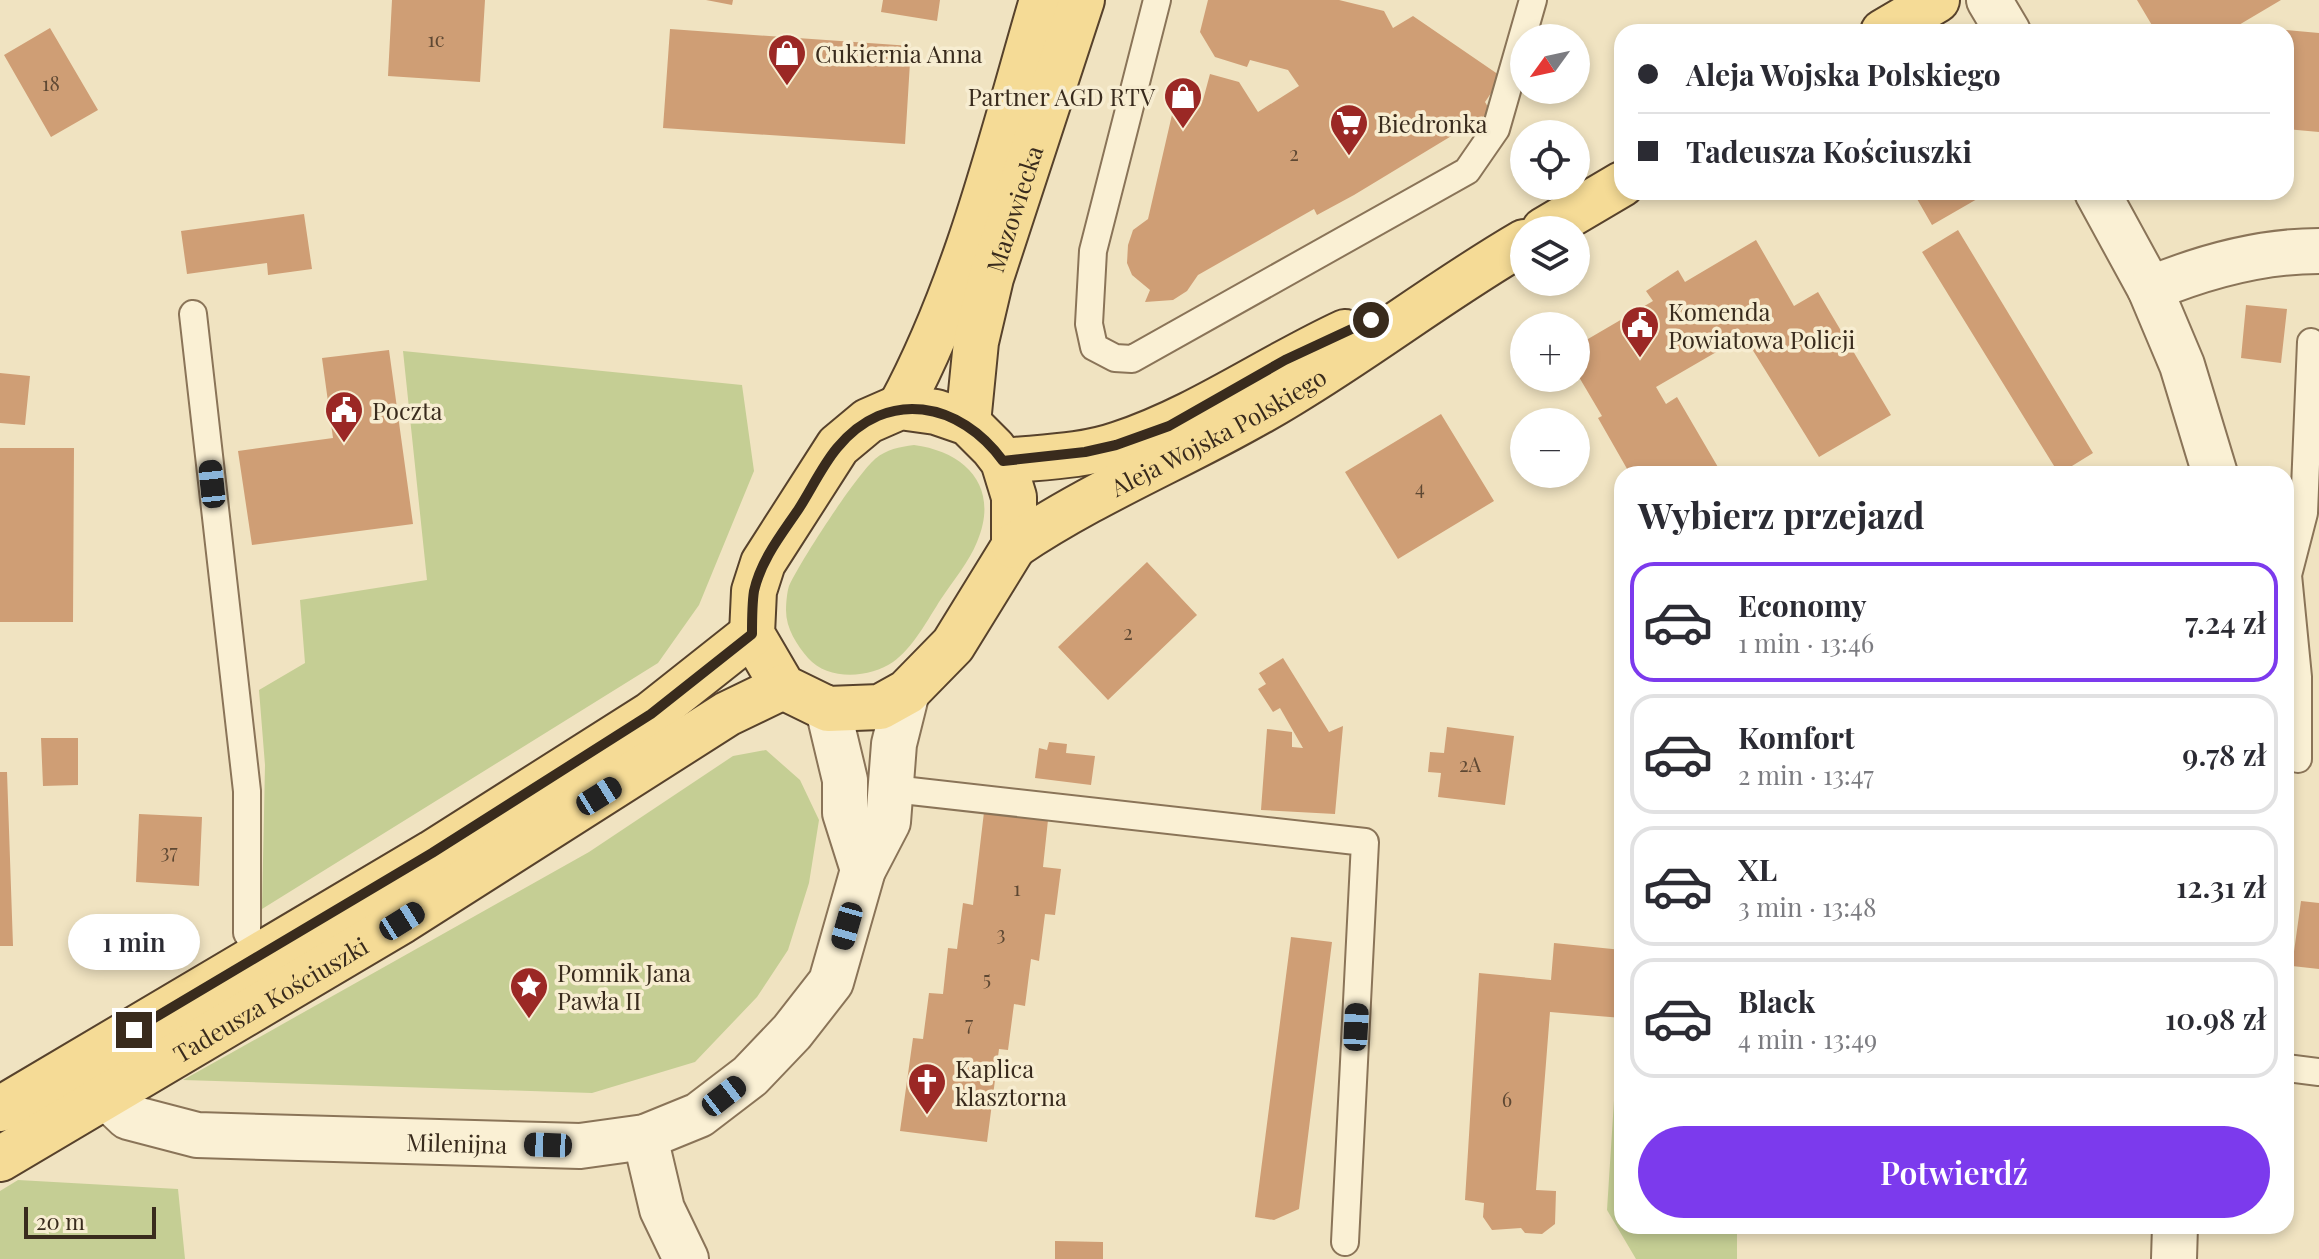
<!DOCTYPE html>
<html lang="pl">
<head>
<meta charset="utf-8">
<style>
  body { margin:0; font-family:"Playfair Display",serif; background:#f2f2f3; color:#2b2b33; height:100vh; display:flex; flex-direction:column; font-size:30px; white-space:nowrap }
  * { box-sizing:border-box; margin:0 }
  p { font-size:26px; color:#7c7c81 }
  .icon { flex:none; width:44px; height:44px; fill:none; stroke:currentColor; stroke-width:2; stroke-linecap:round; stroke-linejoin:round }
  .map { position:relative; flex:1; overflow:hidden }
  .panel { position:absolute; left:1614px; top:466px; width:680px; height:768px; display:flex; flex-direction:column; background:#fff; border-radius:24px; box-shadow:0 4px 12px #0003 }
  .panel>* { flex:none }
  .banner { position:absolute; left:1614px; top:24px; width:680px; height:176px; border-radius:24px; box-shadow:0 4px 12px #0003; display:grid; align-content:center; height:176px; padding:0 24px; background:#fff }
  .needle { width:52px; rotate:237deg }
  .controls { position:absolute; left:1510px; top:24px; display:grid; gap:16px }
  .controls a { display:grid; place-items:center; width:80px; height:80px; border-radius:50%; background:#fff; box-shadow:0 4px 12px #0003; font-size:40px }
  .scale { position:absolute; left:24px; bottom:20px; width:132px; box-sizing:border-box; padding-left:8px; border:4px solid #392b1d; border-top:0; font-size:22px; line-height:28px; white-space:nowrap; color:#392b1d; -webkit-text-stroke:6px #f7edd1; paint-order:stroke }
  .end { position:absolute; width:36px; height:36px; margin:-18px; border:10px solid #392b1d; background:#fff; box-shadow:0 0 0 4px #fff }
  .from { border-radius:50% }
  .bubble { position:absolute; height:56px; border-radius:28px; background:#fff; box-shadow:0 4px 12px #0003; font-size:26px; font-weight:600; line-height:56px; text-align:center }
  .car { position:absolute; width:24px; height:48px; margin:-24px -12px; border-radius:10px; box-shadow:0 0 6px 2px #0007; background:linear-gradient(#222 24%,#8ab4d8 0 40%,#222 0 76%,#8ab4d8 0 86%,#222 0) }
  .banner b { display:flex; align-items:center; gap:28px; height:76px; font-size:30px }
  .banner b+b { border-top:2px solid #e1e1e2 }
  .banner i { width:20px; height:20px; background:#2b2b33 }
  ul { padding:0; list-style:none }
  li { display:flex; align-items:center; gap:24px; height:120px; margin:0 16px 12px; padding:0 8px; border:4px solid #e1e1e2; border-radius:24px }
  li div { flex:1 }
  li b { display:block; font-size:30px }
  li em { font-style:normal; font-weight:600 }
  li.on { border-color:#7c3aed }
  li>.icon { width:72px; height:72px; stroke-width:1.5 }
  h2 { padding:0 24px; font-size:36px; line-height:96px }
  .action { display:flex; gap:16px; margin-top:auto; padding:16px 24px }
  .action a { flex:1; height:92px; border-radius:48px; background:#7c3aed; color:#fff; font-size:32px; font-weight:600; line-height:92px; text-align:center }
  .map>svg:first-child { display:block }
  .green { fill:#c5ce94 }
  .building { fill:#cf9e75 }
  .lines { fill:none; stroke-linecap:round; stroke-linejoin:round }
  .service-casing { stroke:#8a7458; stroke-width:30 }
  .minor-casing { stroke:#8a7458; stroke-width:48 }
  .primary-casing { stroke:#57422c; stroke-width:48 }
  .service { stroke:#faf0d4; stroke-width:26 }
  .minor { stroke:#faf0d4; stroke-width:44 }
  .primary { stroke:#f5db96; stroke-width:44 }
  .route { stroke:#392b1d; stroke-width:10 }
  .labels { text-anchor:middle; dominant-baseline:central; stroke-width:7; stroke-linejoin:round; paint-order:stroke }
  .number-label { font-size:20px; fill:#5e4833 }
  .poi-label { font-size:24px; fill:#392b1d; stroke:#f7edd1; text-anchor:start }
  .street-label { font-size:24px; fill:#392b1d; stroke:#f7edd1 }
</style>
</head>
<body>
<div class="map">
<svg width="2319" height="1259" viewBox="0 0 2319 1259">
  <rect width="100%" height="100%" fill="#f0e3c1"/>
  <path class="green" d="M 403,351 L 742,385 L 754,471 L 699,605 L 658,663 L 262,909 L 265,765 L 259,690 L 305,663 L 300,600 L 427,580 Z
    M 914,445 C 967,452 1000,488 977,542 C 969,562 953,581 941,599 C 928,619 913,648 893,662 C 870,678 828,681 808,658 C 797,645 786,629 786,610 C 786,603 787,592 789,586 C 801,560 855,477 875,459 C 887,449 899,447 914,445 Z
    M 766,750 L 800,780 L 819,820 L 809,883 L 788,950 L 757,997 L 695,1062 L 592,1093 L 183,1080 L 589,852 L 733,756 Z
    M 1615,1085 L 1622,1086 L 1622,1226 L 1737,1226 L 1737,1259 L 1636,1259 L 1607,1210 Z
    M 18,1180 L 178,1189 L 185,1259 L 0,1259 L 0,1191 Z"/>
  <path class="building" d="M 392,0 L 485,0 L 480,82 L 388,76 Z
    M 706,0 L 733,0 L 732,5 Z
    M 883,0 L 940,0 L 937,21 L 881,12 Z
    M 1208,0 L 1339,0 L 1384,11 L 1393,28 L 1413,16 L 1502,77 L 1485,102 L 1491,112 L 1354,195 L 1317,215 L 1314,209 L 1198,275 L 1187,291 L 1173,300 L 1145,302 L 1150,290 L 1132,275 L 1127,263 L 1128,245 L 1133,230 L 1148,219 L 1177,93 L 1203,100 L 1210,74 L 1239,82 L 1258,112 L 1299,86 L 1288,70 L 1250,60 L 1247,67 L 1215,57 L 1200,32 Z
    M 2137,0 L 2281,0 L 2227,32 L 2156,32 Z
    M 50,28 L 98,110 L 51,137 L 4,55 Z
    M 2259,28 L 2284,30 L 2284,32 L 2258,32 Z
    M 670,29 L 911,46 L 905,144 L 663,128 Z
    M 2286,30 L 2319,33 L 2319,132 L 2286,129 Z
    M 1913,192 L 1983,192 L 1984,195 L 1932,225 Z
    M 304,214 L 312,269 L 268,275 L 267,263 L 187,274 L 181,231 Z
    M 1958,230 L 2093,453 L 2059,474 L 1922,252 Z
    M 1756,240 L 1794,306 L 1818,292 L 1891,415 L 1819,457 L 1744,336 L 1656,387 L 1666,404 L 1677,397 L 1722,474 L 1630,474 L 1598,418 L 1602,416 L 1576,372 L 1576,346 L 1653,301 L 1646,291 L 1678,270 L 1685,282 Z
    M 2246,305 L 2287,309 L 2281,363 L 2241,358 Z
    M 389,350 L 413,524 L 252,545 L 238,451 L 333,438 L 322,358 Z
    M 0,373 L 30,376 L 25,425 L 0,423 Z
    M 1441,414 L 1494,501 L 1398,559 L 1345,472 Z
    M 0,448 L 74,448 L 73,622 L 0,622 Z
    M 1147,562 L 1197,615 L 1108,700 L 1058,647 Z
    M 1283,658 L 1329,732 L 1343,726 L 1335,814 L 1261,810 L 1267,729 L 1292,732 L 1292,747 L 1303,748 L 1280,708 L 1273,712 L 1258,689 L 1266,684 L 1259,673 Z
    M 1447,727 L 1514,736 L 1505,805 L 1438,797 L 1441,773 L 1428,772 L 1430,752 L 1444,753 Z
    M 41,738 L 78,738 L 78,785 L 43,786 Z
    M 1049,742 L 1067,744 L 1066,753 L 1095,756 L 1091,785 L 1035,778 L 1039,748 L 1047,750 Z
    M 0,772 L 7,772 L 13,946 L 0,946 Z
    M 984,812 L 1048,820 L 1043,867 L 1061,869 L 1055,915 L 1045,914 L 1039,961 L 1031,959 L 1025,1006 L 1014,1004 L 1008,1050 L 999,1049 L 987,1142 L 900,1131 L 913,1038 L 923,1039 L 929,993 L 943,994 L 948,948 L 957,949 L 963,903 L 973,905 Z
    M 139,814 L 202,817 L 199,886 L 136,882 Z
    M 2301,901 L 2319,903 L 2319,969 L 2292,966 Z
    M 1291,937 L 1332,942 L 1299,1209 L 1274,1220 L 1255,1217 Z
    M 1554,943 L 1622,950 L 1622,1018 L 1550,1012 L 1536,1190 L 1556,1191 L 1555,1224 L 1542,1234 L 1525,1233 L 1521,1228 L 1492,1230 L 1483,1217 L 1484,1203 L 1465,1200 L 1479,973 L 1551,980 Z
    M 1055,1241 L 1103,1242 L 1103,1259 L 1055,1259 Z"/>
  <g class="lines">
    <defs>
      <path id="service" d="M 1157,0 L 1093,251 L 1089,324 L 1094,347 L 1115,358 L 1132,359 L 1467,171 L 1496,129 L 1533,0
        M 193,314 L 247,791 L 247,933 L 267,966
        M 2298,759 L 2298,677 L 2288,575 L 2304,513 L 2311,342
        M 893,789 L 1365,842 L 1345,1242
        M 2286,1068 L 2319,1072"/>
      <g id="minor">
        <path d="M 1989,0 L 2008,32"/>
        <path d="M 2097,192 L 2150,289 L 2182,365 L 2215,474"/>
        <path d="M 2150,289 C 2203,267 2261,251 2319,251"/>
        <path d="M 828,709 L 845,780 L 845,813 L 863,870"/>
        <path id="s1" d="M 87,1065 L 105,1095 L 128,1117 L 197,1135 L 580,1146 L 645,1137 L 699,1115 L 750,1076 L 792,1032 L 831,982 L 863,870 L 888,822 L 894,744 L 907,692"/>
        <path d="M 645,1137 L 662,1209 L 686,1259"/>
        <path d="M 2174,1259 L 2175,1226"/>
      </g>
      <g id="primary">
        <path d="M 1883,32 L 1937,0"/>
        <path d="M 1544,230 L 1622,184"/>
        <path d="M 900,407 L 936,412 L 968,423 L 993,448 L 1003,461 L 1014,497 L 1014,546 L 953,645 L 907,692 L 880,707 L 828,709 L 783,687 L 752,634 L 754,591 L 763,563 L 838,446 L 868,421 Z"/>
        <path d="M 900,407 C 968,281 1002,136 1042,0"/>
        <path id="s2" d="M 968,423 L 976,342 L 991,278 L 1082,0"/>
        <path d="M 1003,461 C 1041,457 1082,457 1119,444 C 1198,418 1269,367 1345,332"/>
        <path id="s3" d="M 1014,546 C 1101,487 1201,449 1290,394 C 1370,346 1443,289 1524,242"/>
        <path d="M 0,1109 L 432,853 L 651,714 L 752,634"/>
        <path id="s4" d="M 0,1159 L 402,921 L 727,714 L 783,687"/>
      </g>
    </defs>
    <use href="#service" class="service-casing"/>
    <use href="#minor" class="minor-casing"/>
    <use href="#primary" class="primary-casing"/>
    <use href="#service" class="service"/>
    <use href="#minor" class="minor"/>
    <use href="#primary" class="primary"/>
  </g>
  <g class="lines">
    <path class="route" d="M 134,1030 L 432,853 L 651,714 L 752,634 C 752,620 752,604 754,591 C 761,560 781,535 798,510 C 811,490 822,466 837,448 C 887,387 960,402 1003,461 L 1085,452 L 1116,445 L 1169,426 L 1285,360 L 1371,320"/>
  </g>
  <defs>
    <symbol id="shop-pin" viewBox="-11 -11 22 30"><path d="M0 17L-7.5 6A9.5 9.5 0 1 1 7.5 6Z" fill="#9b2825" stroke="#f7edd1"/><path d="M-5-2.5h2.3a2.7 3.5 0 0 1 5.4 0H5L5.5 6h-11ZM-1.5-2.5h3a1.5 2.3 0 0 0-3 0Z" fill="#fff"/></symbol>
    <symbol id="supermarket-pin" viewBox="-11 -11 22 30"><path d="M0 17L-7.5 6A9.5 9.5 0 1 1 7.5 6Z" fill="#9b2825" stroke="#f7edd1"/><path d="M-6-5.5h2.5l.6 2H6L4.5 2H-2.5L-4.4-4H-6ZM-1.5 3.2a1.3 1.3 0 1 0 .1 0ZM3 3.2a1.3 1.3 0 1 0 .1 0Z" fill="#fff"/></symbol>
    <symbol id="civic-pin" viewBox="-11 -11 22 30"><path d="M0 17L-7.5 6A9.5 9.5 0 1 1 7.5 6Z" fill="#9b2825" stroke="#f7edd1"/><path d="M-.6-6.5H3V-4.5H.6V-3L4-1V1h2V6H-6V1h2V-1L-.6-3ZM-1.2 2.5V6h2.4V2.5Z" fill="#fff"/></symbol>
    <symbol id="sight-pin" viewBox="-11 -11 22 30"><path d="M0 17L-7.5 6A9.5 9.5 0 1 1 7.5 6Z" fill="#9b2825" stroke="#f7edd1"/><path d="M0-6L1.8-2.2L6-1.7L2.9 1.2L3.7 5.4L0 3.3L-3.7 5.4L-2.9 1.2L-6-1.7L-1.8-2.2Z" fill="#fff"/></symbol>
    <symbol id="church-pin" viewBox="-11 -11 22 30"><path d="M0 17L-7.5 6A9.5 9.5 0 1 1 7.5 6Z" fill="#9b2825" stroke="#f7edd1"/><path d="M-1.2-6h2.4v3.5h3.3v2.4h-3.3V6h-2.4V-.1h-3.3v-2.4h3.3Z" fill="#fff"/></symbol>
  </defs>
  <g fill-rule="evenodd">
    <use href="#shop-pin" x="765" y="31" width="44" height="60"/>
    <use href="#shop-pin" x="1161" y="74" width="44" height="60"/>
    <use href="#supermarket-pin" x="1327" y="101" width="44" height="60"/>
    <use href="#civic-pin" x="1618" y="303" width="44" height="60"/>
    <use href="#civic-pin" x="322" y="388" width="44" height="60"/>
    <use href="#sight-pin" x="507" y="964" width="44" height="60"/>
    <use href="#church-pin" x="905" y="1060" width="44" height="60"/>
  </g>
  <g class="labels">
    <g class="number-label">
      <text x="436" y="38">1c</text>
      <text x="51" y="82">18</text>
      <text x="1294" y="152">2</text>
      <text x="1420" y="486">4</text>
      <text x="1128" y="631">2</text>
      <text x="1470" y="763">2A</text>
      <text x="169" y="850">37</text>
      <text x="1017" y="887">1</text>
      <text x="1001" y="932">3</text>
      <text x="987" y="977">5</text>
      <text x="969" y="1022">7</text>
      <text x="1507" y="1098">6</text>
    </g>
    <g class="poi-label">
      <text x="815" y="53">Cukiernia Anna</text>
      <text x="1155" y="96" text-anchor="end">Partner AGD RTV</text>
      <text x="1377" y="123">Biedronka</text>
      <text x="1668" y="311">Komenda<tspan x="1668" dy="28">Powiatowa Policji</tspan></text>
      <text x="372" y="410">Poczta</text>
      <text x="557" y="972">Pomnik Jana<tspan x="557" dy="28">Pawła II</tspan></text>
      <text x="955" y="1068">Kaplica<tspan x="955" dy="28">klasztorna</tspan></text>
    </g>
    <g class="street-label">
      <text stroke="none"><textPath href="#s2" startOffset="220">Mazowiecka</textPath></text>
      <text stroke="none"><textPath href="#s3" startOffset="234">Aleja Wojska Polskiego</textPath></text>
      <text stroke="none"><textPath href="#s4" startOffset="314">Tadeusza Kościuszki</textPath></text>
      <text stroke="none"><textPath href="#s1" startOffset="398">Milenijna</textPath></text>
    </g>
  </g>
</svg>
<div class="controls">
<a><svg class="needle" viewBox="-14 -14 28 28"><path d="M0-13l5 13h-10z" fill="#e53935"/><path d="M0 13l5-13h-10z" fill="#7c7c81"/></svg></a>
<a><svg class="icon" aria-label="locate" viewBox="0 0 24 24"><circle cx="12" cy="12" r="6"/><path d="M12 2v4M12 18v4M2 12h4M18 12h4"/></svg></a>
<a><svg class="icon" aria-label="layers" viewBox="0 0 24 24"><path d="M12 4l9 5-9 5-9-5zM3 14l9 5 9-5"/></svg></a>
<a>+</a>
<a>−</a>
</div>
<div class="scale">20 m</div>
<i class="end from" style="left:1371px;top:320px"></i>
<i class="end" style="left:134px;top:1030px"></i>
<div class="bubble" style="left:68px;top:914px;width:132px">1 min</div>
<i class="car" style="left:212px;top:484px;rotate:354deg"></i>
<i class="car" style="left:599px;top:796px;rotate:58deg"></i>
<i class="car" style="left:402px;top:921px;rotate:58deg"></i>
<i class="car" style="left:847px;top:926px;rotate:196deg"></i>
<i class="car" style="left:1356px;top:1027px;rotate:3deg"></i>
<i class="car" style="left:724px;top:1096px;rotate:52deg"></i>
<i class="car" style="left:548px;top:1145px;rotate:272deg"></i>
<div class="banner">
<b><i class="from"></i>Aleja Wojska Polskiego</b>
<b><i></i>Tadeusza Kościuszki</b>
</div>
<section class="panel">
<h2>Wybierz przejazd</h2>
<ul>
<li class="on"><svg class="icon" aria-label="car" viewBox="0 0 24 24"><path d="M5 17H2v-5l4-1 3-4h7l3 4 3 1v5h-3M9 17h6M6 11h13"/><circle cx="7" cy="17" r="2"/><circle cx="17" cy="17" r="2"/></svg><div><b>Economy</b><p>1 min · 13:46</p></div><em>7.24 zł</em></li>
<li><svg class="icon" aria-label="car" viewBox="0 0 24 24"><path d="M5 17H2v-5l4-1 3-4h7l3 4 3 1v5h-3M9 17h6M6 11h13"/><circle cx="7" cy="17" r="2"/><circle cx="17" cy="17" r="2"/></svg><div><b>Komfort</b><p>2 min · 13:47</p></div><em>9.78 zł</em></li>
<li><svg class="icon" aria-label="car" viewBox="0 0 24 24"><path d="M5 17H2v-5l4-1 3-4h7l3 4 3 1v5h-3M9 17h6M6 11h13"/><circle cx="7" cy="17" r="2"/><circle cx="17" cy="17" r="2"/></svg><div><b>XL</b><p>3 min · 13:48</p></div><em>12.31 zł</em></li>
<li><svg class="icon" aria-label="car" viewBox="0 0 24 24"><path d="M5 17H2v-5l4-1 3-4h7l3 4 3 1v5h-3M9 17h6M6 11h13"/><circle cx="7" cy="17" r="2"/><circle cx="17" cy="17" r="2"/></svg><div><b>Black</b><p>4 min · 13:49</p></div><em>10.98 zł</em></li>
</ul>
<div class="action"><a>Potwierdź</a></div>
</section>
</div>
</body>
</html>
